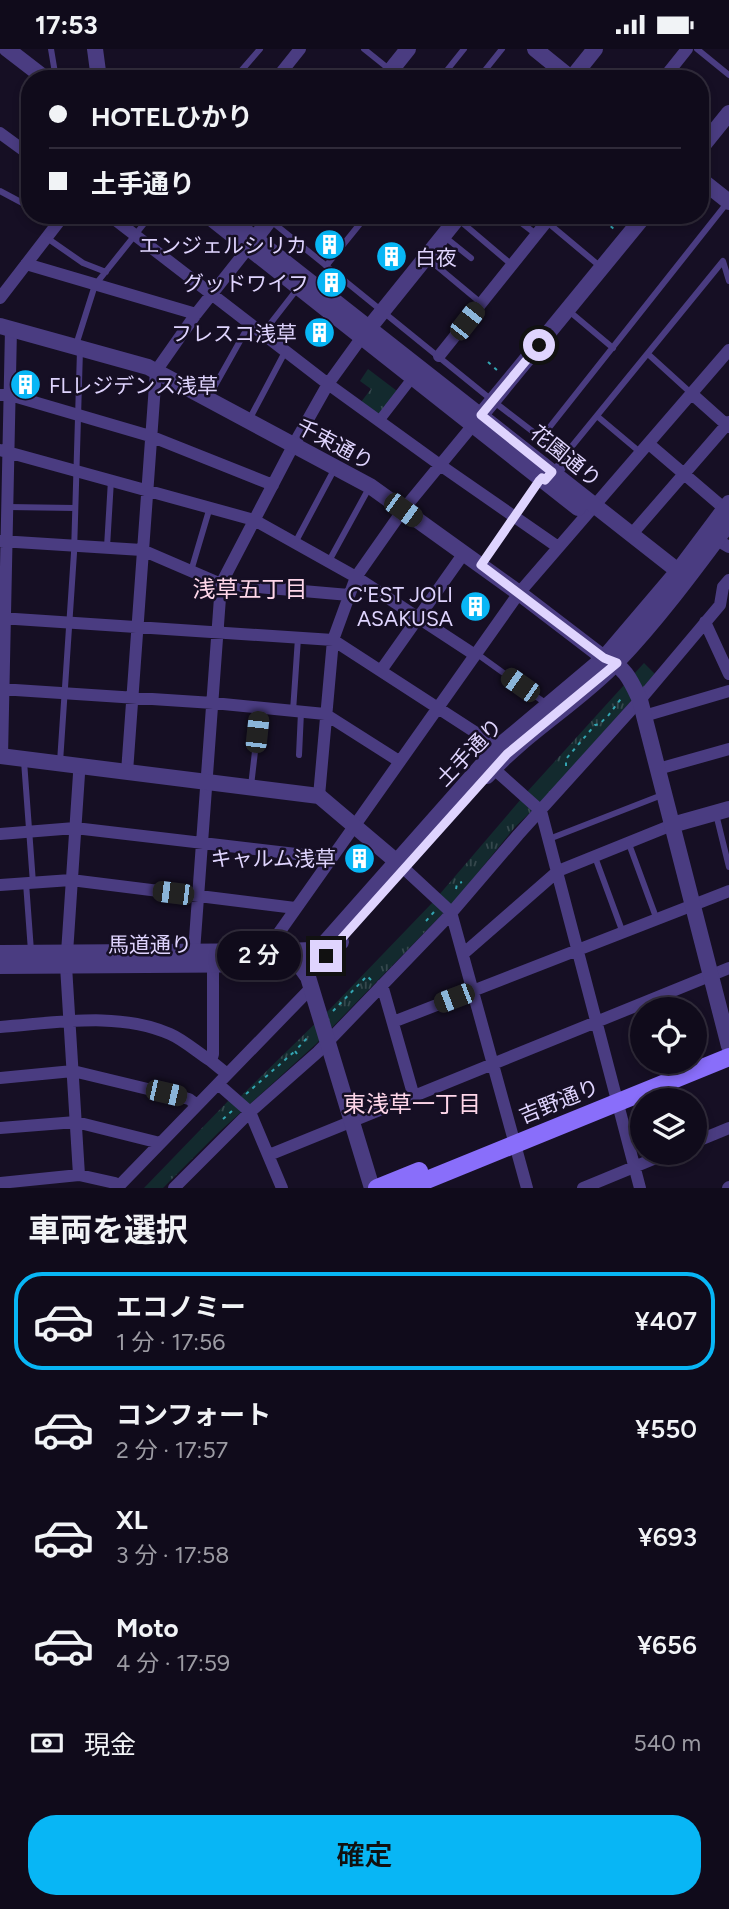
<!DOCTYPE html>
<html lang="ja">
<head>
<meta charset="utf-8">
<style>
  body { margin:0; font-family:Figtree,"Noto Sans JP",sans-serif; background:#191424; color:#f1f3f6; height:100vh; display:flex; flex-direction:column; font-size:26px; white-space:nowrap }
  * { box-sizing:border-box; margin:0 }
  p { font-size:23px; color:#9c9ba3 }
  .icon { flex:none; width:38px; height:38px; fill:none; stroke:currentColor; stroke-width:2; stroke-linecap:round; stroke-linejoin:round }
  .map { position:relative; height:1139px; overflow:hidden }
  .side { display:flex; flex-direction:column; background:#100b1b; flex:1 }
  .side>* { flex:none }
  .top-card { position:absolute; left:21px; top:21px; width:688px; height:154px; border-radius:28px; box-shadow:0 4px 10px #0003,0 0 0 2px #302b3a; display:grid; align-content:center; height:154px; padding:0 28px; background:#100b1b }
  .fabs { position:absolute; left:630px; top:948px; display:grid; gap:14px }
  .fabs a { display:grid; place-items:center; width:77px; height:77px; border-radius:50%; background:#100b1b; box-shadow:0 4px 10px #0003,0 0 0 2px #302b3a; font-size:35px }
  .end { position:absolute; width:32px; height:32px; margin:-16px; border:9px solid #dfd4fe; background:#111; box-shadow:0 0 0 4px #111 }
  .from { border-radius:50% }
  .bubble { position:absolute; height:49px; border-radius:24px; background:#100b1b; box-shadow:0 4px 10px #0003,0 0 0 2px #302b3a; font-size:23px; font-weight:600; line-height:49px; text-align:center }
  .car { position:absolute; width:21px; height:42px; margin:-21px -10px; border-radius:9px; box-shadow:0 0 5px 2px #0007; background:linear-gradient(#222 24%,#8ab4d8 0 40%,#222 0 76%,#8ab4d8 0 86%,#222 0) }
  .top-card b { display:flex; align-items:center; gap:24px; height:66px; font-size:26px }
  .top-card b+b { border-top:2px solid #302b3a }
  .top-card i { width:18px; height:18px; background:#f1f3f6 }
  ul { padding:0; list-style:none }
  li { display:flex; align-items:center; gap:21px; height:98px; margin:0 14px 10px; padding:0 14px; border:4px solid transparent; border-radius:28px }
  li div { flex:1 }
  li b { display:block; font-size:26px }
  li em { font-style:normal; font-weight:600 }
  li.active { border-color:#08b6f5 }
  li>.icon { width:63px; height:63px; stroke-width:1.5 }
  h2 { padding:0 28px; font-size:32px; line-height:84px }
  .pay { display:flex; align-items:center; gap:18px; height:77px; padding:0 28px; font-size:26px }
  .pay p { margin-inline-start:auto }
  .action { display:flex; gap:14px; margin-top:auto; padding:14px 28px }
  .action a { flex:1; height:80px; border-radius:28px; background:#08b6f5; color:#111; font-size:28px; font-weight:600; line-height:80px; text-align:center }
  .status { display:flex; justify-content:space-between; align-items:center; height:49px; padding:0 35px; background:#100b1b; direction:ltr }
  .status svg { height:19px; fill:currentColor }
  .map>svg:first-child { display:block }
  .park { fill:url(#park-tufts) }
  .lines { fill:none; stroke-linecap:round; stroke-linejoin:round }
  .path { stroke:#33a5b2; stroke-width:2; stroke-dasharray:3.5 5; stroke-linecap:butt }
  .service { stroke:#4a3c81; stroke-width:6 }
  .pedestrian { stroke:#4a3c81; stroke-width:10 }
  .minor { stroke:#4a3c81; stroke-width:12 }
  .tertiary { stroke:#4a3c81; stroke-width:16 }
  .secondary { stroke:#896efa; stroke-width:18 }
  .route { stroke:#dfd4fe; stroke-width:9 }
  .labels { text-anchor:middle; dominant-baseline:central; stroke-width:5; stroke-linejoin:round; paint-order:stroke }
  .poi-label { font-size:21px; fill:#dfd4fe; stroke:#160f24; text-anchor:end }
  .street-label { font-size:21px; fill:#dfd4fe; stroke:#160f24 }
  .neighbourhood-label { font-size:23px; fill:#fed6e9; stroke:#160f24 }
</style>
</head>
<body>
<div class="status"><b>17:53</b><svg viewBox="0 0 49 12"><path d="M0 12V9h3v3zM5 12V6h3v6zM10 12V3h3v9zM15 12V0h3v12zM26 1h20v11H26zM47 4h2v5h-2z"/></svg></div>
<div class="map">
<svg width="729" height="1139" viewBox="0 0 729 1139">
  <defs>
    <pattern id="park-tufts" width="24" height="20" patternUnits="userSpaceOnUse" patternTransform="scale(1.75)"><rect width="24" height="20" fill="#132a2e"/><path d="M3 7l-1-3M5 7V3M7 7l1-3M15 17l-1-3M17 17v-4M19 17l1-3" fill="none" stroke="#35484d"/></pattern>
  </defs>
  <rect width="100%" height="100%" fill="#160f24"/>
  <path class="park" d="M 368,320 L 397,342 L 380,367 L 361,353 L 371,340 L 360,332 Z
    M 644,614 L 655,625 L 540,754 L 515,778 L 453,854 L 316,995 L 219,1083 L 163,1139 L 144,1139 L 230,1050 L 241,1047 L 331,959 L 433,853 L 527,743 Z"/>
  <g class="lines">
    <path class="path" d="M 598,166 L 616,182
      M 488,313 L 498,322
      M 608,667 L 623,647
      M 566,717 L 566,710 L 595,676 L 600,675 L 607,667
      M 456,840 L 457,835 L 462,833
      M 426,872 L 434,863
      M 333,962 L 367,927 L 371,931
      M 297,1005 L 295,1002 L 310,986
      M 246,1045 L 294,1003
      M 223,1070 L 232,1062"/>
    <path class="service" d="M 51,0 L 56,30
      M 364,0 L 389,20
      M 697,0 L 729,26
      M 234,30 L 260,0
      M 440,30 L 464,0
      M 478,30 L 502,0
      M 21,99 L 30,87
      M 0,142 L 30,158
      M 42,166 L 57,176
      M 511,166 L 536,185
      M 459,171 L 512,216
      M 271,172 L 493,352 L 567,409
      M 547,173 L 602,219
      M 445,188 L 471,209
      M 47,189 L 83,214 L 106,223
      M 427,209 L 481,254
      M 326,217 L 367,166
      M 569,262 L 613,299
      M 263,284 L 298,239
      M 76,296 L 95,236 L 151,166
      M 648,305 L 692,345
      M 208,349 L 249,276
      M 597,367 L 641,404
      M 249,371 L 285,303
      M 541,389 L 727,154
      M 564,407 L 723,212 L 729,232
      M 8,458 L 75,459
      M 295,494 L 335,419
      M 107,498 L 111,431
      M 329,512 L 369,439
      M 482,515 L 540,432
      M 191,522 L 210,458
      M 475,606 L 480,607 L 548,656
      M 293,662 L 298,589
      M 299,706 L 301,663
      M 24,712 L 33,834
      M 60,713 L 74,504 L 80,301
      M 251,737 L 260,659
      M 716,765 L 729,818
      M 549,790 L 662,746
      M 629,795 L 657,871
      M 595,808 L 623,884
      M 26,834 L 31,902"/>
    <path class="pedestrian" d="M 379,372 L 413,328"/>
    <path class="minor" d="M 276,30 L 300,0
      M 663,30 L 687,0
      M 0,84 L 30,106
      M 109,166 L 328,335 L 440,416 L 558,498
      M 26,215 L 196,265
      M 0,249 L 64,166
      M 439,307 L 552,166
      M 692,345 L 729,378
      M 0,346 L 10,346 L 150,387 L 273,436
      M 649,395 L 725,460
      M 0,401 L 254,471 L 356,528 L 475,606
      M 555,425 L 567,409
      M 631,486 L 729,373
      M 717,491 L 729,498
      M 0,492 L 142,501 L 221,535 L 349,546
      M 0,569 L 333,591 L 498,698
      M 705,573 L 729,625
      M 382,620 L 464,504
      M 0,640 L 213,654 L 325,665 L 399,712
      M 644,667 L 729,642
      M 2,708 L 11,280
      M 494,720 L 541,762 L 640,1139
      M 658,720 L 729,700
      M 127,723 L 156,322 L 196,265 L 249,198
      M 319,747 L 333,591 L 356,528 L 403,461 L 473,376
      M 0,785 L 75,779 L 330,809
      M 397,813 L 451,863 L 527,1139
      M 0,836 L 71,831 L 295,859
      M 266,902 L 519,544 L 729,301
      M 194,903 L 221,535 L 293,397 L 328,335 L 362,288
      M 67,904 L 79,725 L 81,717
      M 463,905 L 558,822 L 672,776
      M 213,916 L 213,1005 L 211,1012 L 227,1025
      M 66,917 L 79,1126
      M 382,936 L 414,1048
      M 393,973 L 729,842
      M 0,978 C 56,974 118,962 170,985 C 184,991 198,1004 211,1012
      M 0,1029 L 73,1022 L 189,1050 L 197,1056
      M 218,1035 L 250,1063 L 282,1139
      M 0,1079 L 76,1073 L 160,1094
      M 695,1093 L 729,1079
      M 269,1106 L 729,919
      M 0,1134 L 79,1126 L 115,1134 L 119,1137
      M 117,1139 L 311,939
      M 174,1139 L 250,1063 L 318,1003 L 446,870 L 518,786 L 640,651 L 720,556 L 723,538 L 729,531
      M 583,1139 L 668,1104
      M 728,1139 L 729,1138"/>
    <path class="tertiary" d="M 7,0 L 46,30
      M 95,0 L 99,30
      M 535,0 L 572,30
      M 384,30 L 408,0
      M 571,30 L 595,0
      M 700,100 L 729,64
      M 700,130 L 729,153
      M 207,166 L 578,459
      M 225,166 L 678,522
      M 249,198 L 273,166
      M 0,277 L 148,318 L 370,437 L 519,544 L 604,609 C 625,617 631,632 640,651 L 729,997
      M 365,284 L 460,166
      M 476,372 L 645,166
      M 0,707 L 319,747 L 397,813
      M 487,727 C 526,683 578,654 617,613 C 658,570 694,521 729,474
      M 672,776 L 729,760
      M 0,904 L 288,902 L 310,901 L 322,897 L 498,698 L 604,609 L 678,522 L 729,454
      M 295,910 L 308,928 L 372,1139
      M 0,917 L 300,915 L 320,911 L 341,893"/>
    <path class="secondary" d="M 377,1139 L 419,1122
      M 407,1139 L 729,1008"/>
  </g>
  <g class="lines">
    <path class="route" d="M 326,907 L 507,705 L 617,614 L 604,609 L 481,516 L 539,432 L 542,429 L 545,431 L 552,423 L 481,366 L 539,296"/>
  </g>
  <defs>
    <symbol id="building-disc" viewBox="-11 -11 22 22"><circle r="9.5" fill="#08b6f5" stroke="#160f24"/><path d="M-4-6H4V6H1V3H-1V6H-4ZM-2.5-4.3h1.7v1.8h-1.7ZM.8-4.3h1.7v1.8H.8ZM-2.5-1h1.7V.8h-1.7ZM.8-1h1.7V.8H.8Z" fill="#fff"/></symbol>
  </defs>
  <g fill-rule="evenodd">
    <use href="#building-disc" x="312" y="178" width="35" height="35"/>
    <use href="#building-disc" x="374" y="190" width="35" height="35"/>
    <use href="#building-disc" x="314" y="216" width="35" height="35"/>
    <use href="#building-disc" x="302" y="266" width="35" height="35"/>
    <use href="#building-disc" x="8" y="318" width="35" height="35"/>
    <use href="#building-disc" x="458" y="540" width="35" height="35"/>
    <use href="#building-disc" x="342" y="792" width="35" height="35"/>
  </g>
  <g class="labels">
    <g class="poi-label">
      <text x="307" y="196">エンジェルシリカ</text>
      <text x="415" y="208" text-anchor="start">白夜</text>
      <text x="309" y="234">グッドワイフ</text>
      <text x="297" y="284">フレスコ浅草</text>
      <text x="49" y="336" text-anchor="start">FLレジデンス浅草</text>
      <text x="453" y="545">C'EST JOLI<tspan x="453" dy="24">ASAKUSA</tspan></text>
      <text x="336" y="809">キャルム浅草</text>
    </g>
    <g class="street-label">
      <text transform="translate(335 395) rotate(28)">千束通り</text>
      <text transform="translate(566 407) rotate(39)">花園通り</text>
      <text transform="translate(469 703) rotate(-46)">土手通り</text>
      <text x="150" y="895">馬道通り</text>
      <text transform="translate(559 1052) rotate(-22)">吉野通り</text>
    </g>
    <g class="neighbourhood-label">
      <text x="250" y="540">浅草五丁目</text>
      <text x="412" y="1055">東浅草一丁目</text>
    </g>
  </g>
</svg>
<div class="fabs">
<a><svg class="icon" aria-label="locate" viewBox="0 0 24 24"><circle cx="12" cy="12" r="6"/><path d="M12 2v4M12 18v4M2 12h4M18 12h4"/></svg></a>
<a><svg class="icon" aria-label="layers" viewBox="0 0 24 24"><path d="M12 4l9 5-9 5-9-5zM3 14l9 5 9-5"/></svg></a>
</div>
<i class="end from" style="left:539px;top:296px"></i>
<i class="end" style="left:326px;top:907px"></i>
<div class="bubble" style="left:217px;top:882px;width:84px">2 分</div>
<i class="car" style="left:467px;top:272px;rotate:38deg"></i>
<i class="car" style="left:403px;top:461px;rotate:126deg"></i>
<i class="car" style="left:520px;top:636px;rotate:305deg"></i>
<i class="car" style="left:257px;top:683px;rotate:6deg"></i>
<i class="car" style="left:173px;top:844px;rotate:277deg"></i>
<i class="car" style="left:454px;top:949px;rotate:249deg"></i>
<i class="car" style="left:166px;top:1044px;rotate:103deg"></i>
<div class="top-card">
<b><i class="from"></i>HOTELひかり</b>
<b><i></i>土手通り</b>
</div>
</div>
<section class="side">
<h2>車両を選択</h2>
<ul>
<li class="active"><svg class="icon" aria-label="car" viewBox="0 0 24 24"><path d="M5 17H2v-5l4-1 3-4h7l3 4 3 1v5h-3M9 17h6M6 11h13"/><circle cx="7" cy="17" r="2"/><circle cx="17" cy="17" r="2"/></svg><div><b>エコノミー</b><p>1 分 · 17:56</p></div><em>¥407</em></li>
<li><svg class="icon" aria-label="car" viewBox="0 0 24 24"><path d="M5 17H2v-5l4-1 3-4h7l3 4 3 1v5h-3M9 17h6M6 11h13"/><circle cx="7" cy="17" r="2"/><circle cx="17" cy="17" r="2"/></svg><div><b>コンフォート</b><p>2 分 · 17:57</p></div><em>¥550</em></li>
<li><svg class="icon" aria-label="car" viewBox="0 0 24 24"><path d="M5 17H2v-5l4-1 3-4h7l3 4 3 1v5h-3M9 17h6M6 11h13"/><circle cx="7" cy="17" r="2"/><circle cx="17" cy="17" r="2"/></svg><div><b>XL</b><p>3 分 · 17:58</p></div><em>¥693</em></li>
<li><svg class="icon" aria-label="car" viewBox="0 0 24 24"><path d="M5 17H2v-5l4-1 3-4h7l3 4 3 1v5h-3M9 17h6M6 11h13"/><circle cx="7" cy="17" r="2"/><circle cx="17" cy="17" r="2"/></svg><div><b>Moto</b><p>4 分 · 17:59</p></div><em>¥656</em></li>
</ul>
<div class="pay"><svg class="icon" aria-label="cash" viewBox="0 0 24 24"><path d="M3 7h18v10H3z"/><circle cx="12" cy="12" r="2"/></svg>現金<p>540 m</p></div>
<div class="action"><a>確定</a></div>
</section>
</body>
</html>
